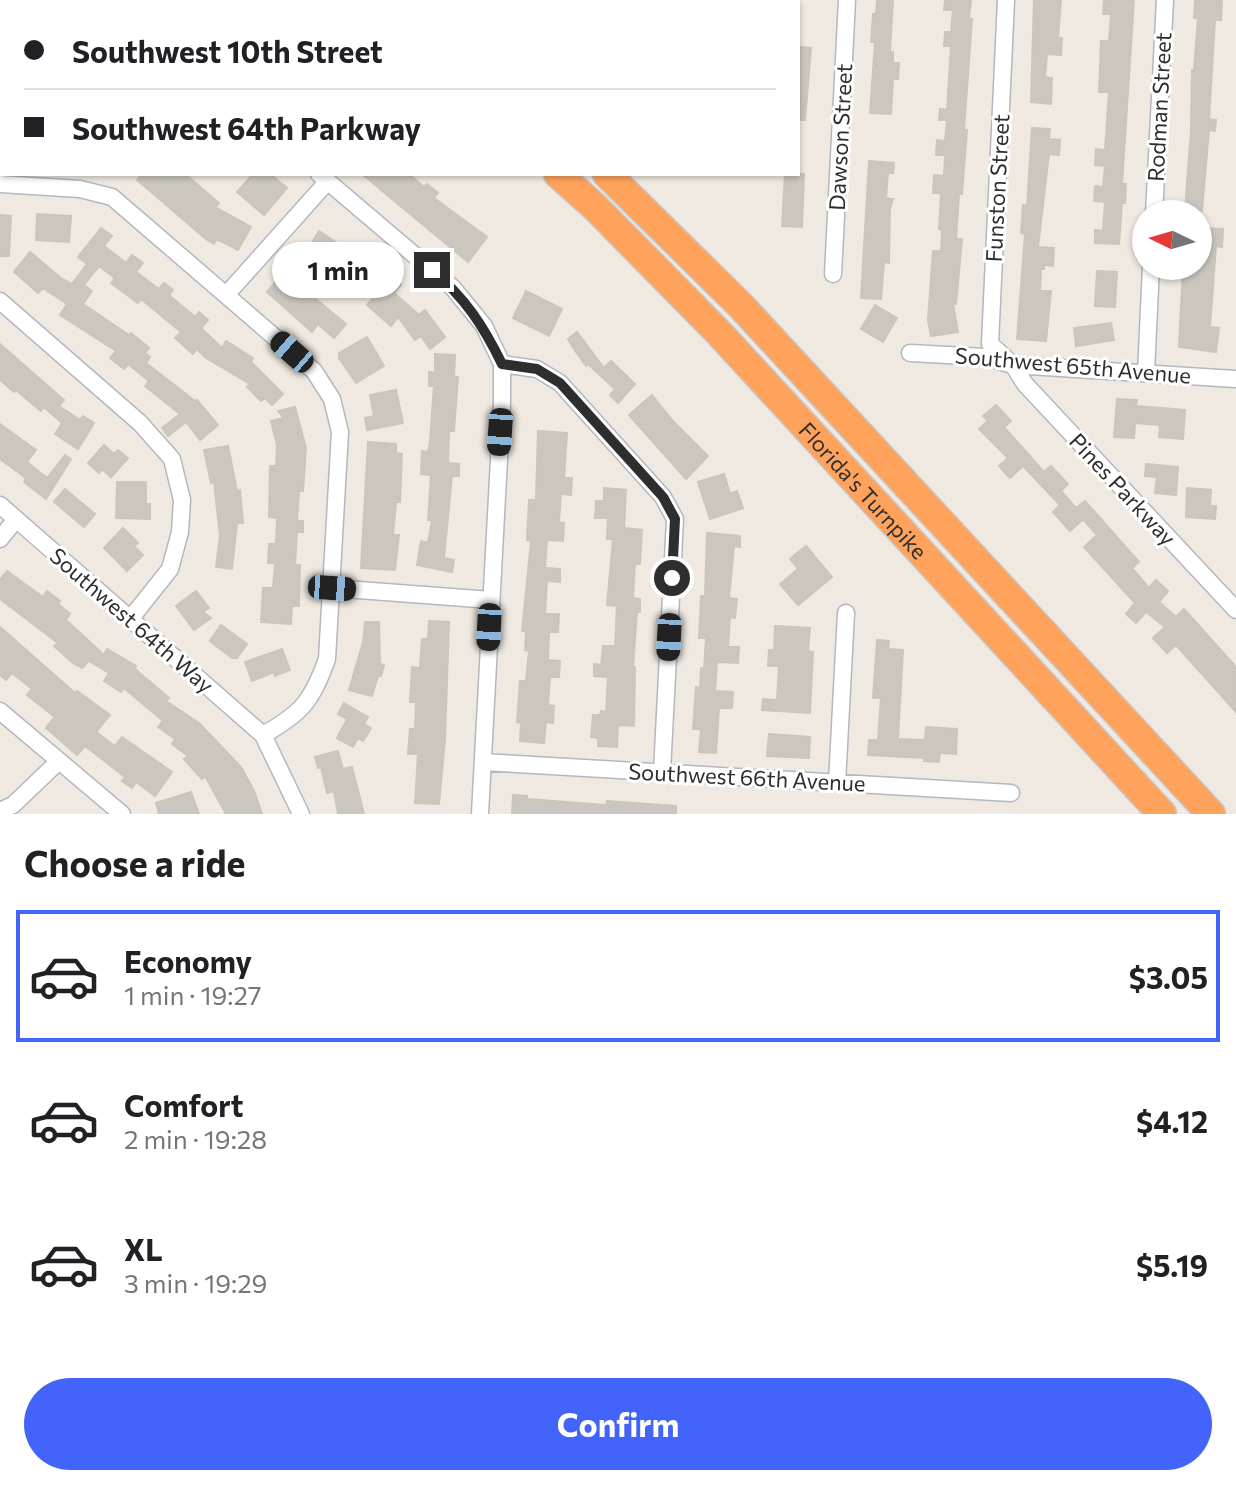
<!DOCTYPE html>
<html lang="en">
<head>
<meta charset="utf-8">
<style>
  body { margin:0; font-family:Commissioner,sans-serif; background:#f6f6f6; color:#202124; height:100vh; display:flex; flex-direction:column; font-size:30px; white-space:nowrap }
  * { box-sizing:border-box; margin:0 }
  p { font-size:26px; color:#757577 }
  .icon { flex:none; width:44px; height:44px; fill:none; stroke:currentColor; stroke-width:2; stroke-linecap:round; stroke-linejoin:round }
  .map { position:relative; height:814px; overflow:hidden }
  .sheet { display:flex; flex-direction:column; background:#fff; flex:1 }
  .sheet>* { flex:none }
  .top-card { position:absolute; left:0px; top:0px; width:800px; height:176px; box-shadow:0 2px 6px #0004; display:grid; align-content:center; height:176px; padding:0 24px; background:#fff }
  .needle { width:52px; rotate:275deg }
  .fabs { position:absolute; left:1132px; top:200px; display:grid; gap:16px }
  .fabs a { display:grid; place-items:center; width:80px; height:80px; border-radius:50%; background:#fff; box-shadow:0 2px 6px #0004; font-size:40px }
  .end { position:absolute; width:36px; height:36px; margin:-18px; border:10px solid #2e2e2e; background:#fff; box-shadow:0 0 0 4px #fff }
  .from { border-radius:50% }
  .bubble { position:absolute; height:56px; border-radius:28px; background:#fff; box-shadow:0 2px 6px #0004; font-size:26px; font-weight:700; line-height:56px; text-align:center }
  .car { position:absolute; width:24px; height:48px; margin:-24px -12px; border-radius:10px; box-shadow:0 0 6px 2px #0007; background:linear-gradient(#222 24%,#8ab4d8 0 40%,#222 0 76%,#8ab4d8 0 86%,#222 0) }
  .top-card b { display:flex; align-items:center; gap:28px; height:76px; font-size:30px }
  .top-card b+b { border-top:2px solid #e0e0e0 }
  .top-card i { width:20px; height:20px; background:#202124 }
  ul { padding:0; list-style:none }
  li { display:flex; align-items:center; gap:24px; height:132px; margin:0 16px 12px; padding:0 8px; border:4px solid transparent; border-radius:0px }
  li div { flex:1 }
  li b { display:block; font-size:30px }
  li em { font-style:normal; font-weight:700 }
  li.on { border-color:#4264fb }
  li>.icon { width:72px; height:72px; stroke-width:1.5 }
  h2 { padding:0 24px; font-size:36px; line-height:96px }
  .button { display:flex; gap:16px; margin-top:auto; padding:16px 24px }
  .button a { flex:1; height:92px; border-radius:48px; background:#4264fb; color:#fff; font-size:32px; font-weight:700; line-height:92px; text-align:center }
  .map>svg:first-child { display:block }
  .building { fill:#cbc7bf; stroke:#cbc5ba; stroke-width:2 }
  .lines { fill:none; stroke-linecap:round; stroke-linejoin:round }
  .street-casing { stroke:#b4b7c1; stroke-width:19 }
  .highway-casing { stroke:#c9c9c9; stroke-width:31 }
  .street { stroke:#fff; stroke-width:16 }
  .highway { stroke:#ffa35c; stroke-width:28 }
  .route { stroke:#2e2e2e; stroke-width:10 }
  .labels { text-anchor:middle; dominant-baseline:central; stroke-width:6; stroke-linejoin:round; paint-order:stroke }
  .street-label { font-size:22px; fill:#2e2e2e; stroke:#fff }
</style>
</head>
<body>
<div class="map">
<svg width="1236" height="814" viewBox="0 0 1236 814">
  <rect width="100%" height="100%" fill="#efe9e1"/>
  <path class="building" d="M 877,0 L 893,0 L 890,52 L 893,52 L 893,63 L 899,63 L 898,79 L 893,79 L 891,114 L 870,113 L 875,42 L 871,42 L 873,14 L 876,14 Z
    M 945,0 L 971,0 L 969,19 L 972,19 L 964,130 L 967,130 L 965,156 L 962,194 L 959,194 L 956,239 L 962,239 L 956,304 L 953,304 L 958,332 L 931,336 L 928,320 L 933,251 L 941,251 L 942,230 L 939,229 L 941,193 L 933,193 L 934,175 L 944,176 L 945,155 L 936,155 L 937,140 L 945,141 L 947,120 L 939,120 L 940,109 L 947,110 L 951,46 L 944,46 L 945,32 L 951,32 L 953,10 L 944,10 Z
    M 1034,0 L 1061,0 L 1058,38 L 1062,38 L 1061,55 L 1047,54 L 1045,77 L 1052,78 L 1051,104 L 1031,102 Z
    M 1104,0 L 1134,0 L 1122,184 L 1126,184 L 1125,203 L 1122,203 L 1119,244 L 1095,243 L 1095,230 L 1103,231 L 1105,202 L 1094,201 L 1095,186 L 1103,187 L 1105,166 L 1095,165 L 1096,149 L 1105,150 L 1109,92 L 1099,92 L 1101,41 L 1109,41 L 1111,14 L 1103,14 Z
    M 1195,0 L 1222,0 L 1221,20 L 1215,20 L 1209,119 L 1216,120 L 1215,131 L 1209,130 L 1202,211 L 1185,210 L 1191,130 L 1192,70 L 1194,70 L 1198,18 L 1194,18 Z
    M 798,47 L 811,48 L 805,120 L 798,120 Z
    M 1032,128 L 1050,129 L 1049,139 L 1060,140 L 1059,155 L 1049,154 L 1038,247 L 1054,248 L 1053,266 L 1044,265 L 1044,269 L 1041,269 L 1040,291 L 1051,291 L 1046,341 L 1017,339 L 1025,234 L 1021,233 L 1023,205 L 1027,206 Z
    M 869,161 L 894,163 L 893,173 L 888,173 L 886,198 L 893,199 L 890,209 L 889,263 L 884,262 L 881,299 L 861,298 Z
    M 142,174 L 185,174 L 219,203 L 215,207 L 251,227 L 238,250 L 217,239 L 214,244 L 207,240 L 137,180 Z
    M 253,174 L 270,174 L 287,188 L 264,215 L 237,192 Z
    M 362,174 L 409,174 L 424,187 L 427,184 L 438,193 L 434,198 L 487,237 L 468,262 Z
    M 785,174 L 804,174 L 802,227 L 782,226 Z
    M 37,214 L 71,216 L 69,242 L 36,240 Z
    M 0,215 L 11,216 L 9,256 L 0,256 Z
    M 101,228 L 112,236 L 104,246 L 126,263 L 132,255 L 143,263 L 136,272 L 159,289 L 164,283 L 173,290 L 169,295 L 195,317 L 199,312 L 208,320 L 201,328 L 222,348 L 226,341 L 253,358 L 251,362 L 283,394 L 272,405 L 265,398 L 261,401 L 247,387 L 250,384 L 206,358 L 197,349 L 193,354 L 175,338 L 181,332 L 141,299 L 138,303 L 111,283 L 115,278 L 99,266 L 84,285 L 92,291 L 83,304 L 129,335 L 131,333 L 149,348 L 145,353 L 150,357 L 146,363 L 195,401 L 197,400 L 218,425 L 200,440 L 186,422 L 168,436 L 162,428 L 180,414 L 145,386 L 149,381 L 128,364 L 124,369 L 110,358 L 116,351 L 60,315 L 67,304 L 43,288 L 38,293 L 14,272 L 30,252 L 62,279 L 72,284 L 87,264 L 78,257 Z
    M 1198,228 L 1223,229 L 1222,247 L 1216,246 L 1210,327 L 1219,328 L 1216,352 L 1179,347 L 1183,266 L 1198,266 Z
    M 319,231 L 355,255 L 357,252 L 391,277 L 401,285 L 394,293 L 419,315 L 425,310 L 445,337 L 430,349 L 421,336 L 415,340 L 398,317 L 391,326 L 367,305 L 376,295 L 308,249 Z
    M 290,265 L 316,287 L 310,294 L 346,324 L 334,338 L 318,324 L 312,332 L 267,292 Z
    M 1097,271 L 1117,272 L 1115,307 L 1095,306 Z
    M 526,291 L 562,309 L 549,336 L 513,318 Z
    M 875,305 L 897,318 L 883,342 L 861,329 Z
    M 1111,323 L 1114,340 L 1076,346 L 1074,328 Z
    M 577,332 L 604,368 L 611,361 L 635,384 L 618,403 L 610,395 L 615,389 L 588,364 L 586,366 L 574,349 L 568,339 Z
    M 367,337 L 384,366 L 356,383 L 339,358 L 339,353 Z
    M 0,344 L 64,400 L 59,406 L 80,420 L 83,416 L 94,423 L 78,449 L 55,434 L 62,423 L 44,407 L 41,411 L 16,390 L 14,392 L 0,380 Z
    M 435,354 L 455,355 L 454,377 L 458,377 L 454,431 L 449,431 L 448,463 L 459,464 L 459,476 L 452,476 L 444,558 L 454,560 L 452,572 L 417,565 L 421,541 L 428,543 L 432,520 L 428,520 L 431,475 L 421,474 L 422,451 L 428,452 L 430,441 L 434,386 L 429,386 L 429,372 L 435,373 Z
    M 396,390 L 403,423 L 367,430 L 365,418 L 374,416 L 370,395 Z
    M 652,395 L 672,420 L 708,456 L 686,479 L 629,415 Z
    M 1117,399 L 1137,400 L 1136,406 L 1185,410 L 1183,439 L 1159,437 L 1160,425 L 1135,423 L 1134,438 L 1114,437 Z
    M 996,405 L 1011,421 L 1004,427 L 1044,472 L 1051,466 L 1068,484 L 1061,491 L 1076,508 L 1085,501 L 1139,562 L 1132,568 L 1149,588 L 1156,580 L 1168,591 L 1159,602 L 1176,617 L 1184,609 L 1236,667 L 1236,712 L 1176,645 L 1167,653 L 1153,638 L 1165,627 L 1146,612 L 1136,623 L 1126,614 L 1135,603 L 1084,547 L 1097,535 L 1083,519 L 1070,531 L 1053,512 L 1060,505 L 1023,466 L 1010,478 L 999,466 L 1008,458 L 979,429 L 988,421 L 983,416 Z
    M 295,407 L 306,448 L 303,491 L 299,491 L 297,521 L 303,521 L 303,532 L 297,532 L 295,565 L 300,565 L 299,606 L 292,606 L 291,624 L 261,622 L 263,588 L 273,588 L 275,563 L 268,563 L 269,544 L 276,544 L 277,518 L 269,517 L 270,466 L 276,466 L 277,445 L 271,421 L 284,418 L 278,411 Z
    M 0,424 L 36,450 L 27,462 L 47,478 L 65,455 L 71,459 L 46,499 L 24,482 L 26,478 L 0,459 Z
    M 538,431 L 567,433 L 564,478 L 572,478 L 571,495 L 561,494 L 559,522 L 564,523 L 563,541 L 547,540 L 545,568 L 560,569 L 560,582 L 547,581 L 545,614 L 559,614 L 558,632 L 549,632 L 548,660 L 560,661 L 559,677 L 550,677 L 548,705 L 554,706 L 553,723 L 546,722 L 544,743 L 520,741 L 521,723 L 517,722 L 520,681 L 526,681 L 529,651 L 525,650 L 526,631 L 522,631 L 531,541 L 527,540 L 529,500 L 536,500 Z
    M 368,442 L 396,444 L 396,453 L 402,454 L 400,502 L 396,502 L 393,535 L 399,535 L 395,570 L 361,568 Z
    M 104,445 L 114,454 L 118,450 L 128,458 L 111,477 L 102,469 L 99,473 L 88,463 Z
    M 228,446 L 237,491 L 240,490 L 243,523 L 237,523 L 232,569 L 216,567 L 220,536 L 214,482 L 211,483 L 204,450 Z
    M 1146,464 L 1178,467 L 1176,495 L 1155,493 L 1157,477 L 1145,476 Z
    M 724,474 L 730,494 L 737,491 L 743,508 L 710,519 L 698,482 Z
    M 117,482 L 146,482 L 146,504 L 150,504 L 150,519 L 116,518 Z
    M 604,488 L 626,490 L 624,528 L 642,530 L 640,564 L 635,564 L 633,598 L 640,599 L 640,612 L 637,612 L 633,667 L 635,667 L 634,726 L 618,725 L 617,747 L 598,746 L 598,738 L 591,737 L 593,715 L 600,715 L 601,711 L 606,712 L 608,677 L 594,676 L 594,664 L 601,665 L 603,646 L 615,646 L 617,606 L 607,605 L 613,539 L 607,539 L 608,518 L 595,518 L 596,501 L 604,501 Z
    M 1187,488 L 1211,490 L 1210,506 L 1216,506 L 1215,519 L 1186,517 Z
    M 65,489 L 95,514 L 84,527 L 54,502 Z
    M 123,528 L 138,543 L 134,546 L 143,555 L 127,571 L 104,548 Z
    M 707,533 L 740,536 L 740,547 L 734,546 L 729,598 L 737,599 L 735,618 L 730,617 L 728,647 L 739,647 L 738,663 L 717,662 L 715,691 L 733,692 L 732,708 L 719,708 L 716,753 L 699,752 L 701,729 L 693,729 L 696,687 L 700,688 L 701,668 L 704,669 L 706,638 L 699,638 L 701,596 L 705,596 Z
    M 806,546 L 832,577 L 798,605 L 780,584 L 798,569 L 790,559 Z
    M 7,571 L 43,597 L 47,591 L 60,601 L 58,604 L 70,614 L 66,620 L 104,655 L 107,649 L 136,666 L 135,669 L 169,698 L 166,701 L 199,723 L 241,767 L 254,791 L 262,814 L 226,814 L 205,776 L 202,779 L 184,759 L 188,756 L 172,744 L 175,739 L 158,727 L 163,721 L 124,688 L 121,692 L 104,681 L 109,673 L 89,661 L 82,668 L 73,663 L 54,646 L 58,643 L 0,599 L 0,580 Z
    M 196,591 L 209,608 L 203,612 L 211,618 L 194,630 L 176,606 Z
    M 429,621 L 449,622 L 445,739 L 439,804 L 415,803 L 418,754 L 408,754 L 410,729 L 415,729 L 416,702 L 410,702 L 412,667 L 420,668 L 422,639 L 428,639 Z
    M 365,622 L 379,622 L 380,664 L 384,665 L 381,676 L 378,676 L 372,696 L 349,690 L 363,642 Z
    M 221,625 L 247,644 L 237,658 L 232,658 L 210,641 Z
    M 775,626 L 810,628 L 808,651 L 813,652 L 810,713 L 762,710 L 763,699 L 777,700 L 779,666 L 768,666 L 769,650 L 774,650 Z
    M 0,627 L 75,693 L 77,691 L 110,715 L 96,732 L 115,746 L 122,737 L 172,772 L 155,796 L 136,782 L 132,788 L 122,781 L 125,777 L 85,746 L 77,755 L 46,728 L 55,717 L 27,695 L 32,689 L 12,673 L 6,680 L 0,675 Z
    M 877,640 L 889,641 L 888,649 L 903,650 L 898,739 L 925,740 L 926,727 L 957,729 L 956,754 L 940,753 L 939,762 L 924,761 L 924,758 L 868,755 L 869,740 L 878,740 L 881,698 L 873,698 Z
    M 282,649 L 290,670 L 275,676 L 274,672 L 252,681 L 245,662 Z
    M 344,703 L 368,717 L 364,724 L 371,728 L 363,741 L 358,738 L 353,747 L 337,738 L 347,719 L 338,714 Z
    M 769,734 L 810,737 L 809,758 L 767,756 Z
    M 338,751 L 343,769 L 352,767 L 364,814 L 338,814 L 334,791 L 327,793 L 321,767 L 318,768 L 315,757 Z
    M 191,792 L 199,814 L 159,814 L 156,803 Z
    M 513,795 L 527,796 L 527,799 L 606,805 L 607,801 L 676,806 L 676,814 L 512,814 Z"/>
  <g class="lines">
    <defs>
      <path id="street" d="M 1006,0 L 990,344 L 1013,365 L 1025,384 L 1236,610
        M 688,2 L 688,0
        M 0,29 L 2,29
        M 319,174 L 453,288 L 484,326 L 502,364 L 502,403 L 480,814
        M 0,184 L 80,189 L 112,197 L 314,371 L 332,399 L 340,432 L 327,659 C 312,701 302,713 263,735 L 301,814
        M 1154,214 L 1165,0
        M 833,274 L 847,0
        M 227,294 L 328,181
        M 0,301 L 140,423 L 172,459 L 182,500 L 180,532 L 170,569 L 131,618
        M 910,353 L 985,357 L 1013,365 L 1236,379
        M 502,364 L 537,369 L 560,383 L 663,497 L 675,519 L 662,772
        M 1146,373 L 1151,266
        M 0,505 L 263,735
        M 0,539 L 16,519
        M 332,588 L 491,600
        M 0,711 L 122,814
        M 483,762 L 1011,793
        M 837,783 L 846,613
        M 0,811 L 13,805 L 59,761"/>
      <g id="highway">
        <path d="M 359,0 L 362,2"/>
        <path d="M 412,0 L 415,2"/>
        <path id="s1" d="M 558,174 L 596,208 L 719,333 L 1162,814"/>
        <path d="M 607,174 L 741,306 L 1211,814"/>
      </g>
    </defs>
    <use href="#street" class="street-casing"/>
    <use href="#highway" class="highway-casing"/>
    <use href="#street" class="street"/>
    <use href="#highway" class="highway"/>
  </g>
  <g class="lines">
    <path class="route" d="M 432,270 C 465,298 483,325 502,364 L 537,369 L 560,383 L 663,497 L 675,519 L 672,578"/>
  </g>
  <g class="labels">
    <g class="street-label">
      <text transform="translate(1159 107) rotate(-87)">Rodman Street</text>
      <text transform="translate(840 137) rotate(-87)">Dawson Street</text>
      <text transform="translate(997 188) rotate(-87)">Funston Street</text>
      <text transform="translate(1073 365) rotate(5)">Southwest 65th Avenue</text>
      <text transform="translate(1123 489) rotate(47)">Pines Parkway</text>
      <text stroke="none"><textPath href="#s1" startOffset="440">Florida's Turnpike</textPath></text>
      <text transform="translate(132 620) rotate(41)">Southwest 64th Way</text>
      <text transform="translate(747 777) rotate(3)">Southwest 66th Avenue</text>
    </g>
  </g>
</svg>
<div class="fabs">
<a><svg class="needle" viewBox="-14 -14 28 28"><path d="M0-13l5 13h-10z" fill="#e53935"/><path d="M0 13l5-13h-10z" fill="#757577"/></svg></a>
</div>
<i class="end from" style="left:672px;top:578px"></i>
<i class="end" style="left:432px;top:270px"></i>
<div class="bubble" style="left:272px;top:242px;width:132px">1 min</div>
<i class="car" style="left:292px;top:352px;rotate:311deg"></i>
<i class="car" style="left:500px;top:432px;rotate:184deg"></i>
<i class="car" style="left:332px;top:588px;rotate:94deg"></i>
<i class="car" style="left:489px;top:627px;rotate:183deg"></i>
<i class="car" style="left:669px;top:637px;rotate:183deg"></i>
<div class="top-card">
<b><i class="from"></i>Southwest 10th Street</b>
<b><i></i>Southwest 64th Parkway</b>
</div>
</div>
<section class="sheet">
<h2>Choose a ride</h2>
<ul>
<li class="on"><svg class="icon" aria-label="car" viewBox="0 0 24 24"><path d="M5 17H2v-5l4-1 3-4h7l3 4 3 1v5h-3M9 17h6M6 11h13"/><circle cx="7" cy="17" r="2"/><circle cx="17" cy="17" r="2"/></svg><div><b>Economy</b><p>1 min · 19:27</p></div><em>$3.05</em></li>
<li><svg class="icon" aria-label="car" viewBox="0 0 24 24"><path d="M5 17H2v-5l4-1 3-4h7l3 4 3 1v5h-3M9 17h6M6 11h13"/><circle cx="7" cy="17" r="2"/><circle cx="17" cy="17" r="2"/></svg><div><b>Comfort</b><p>2 min · 19:28</p></div><em>$4.12</em></li>
<li><svg class="icon" aria-label="car" viewBox="0 0 24 24"><path d="M5 17H2v-5l4-1 3-4h7l3 4 3 1v5h-3M9 17h6M6 11h13"/><circle cx="7" cy="17" r="2"/><circle cx="17" cy="17" r="2"/></svg><div><b>XL</b><p>3 min · 19:29</p></div><em>$5.19</em></li>
</ul>
<div class="button"><a>Confirm</a></div>
</section>
</body>
</html>
